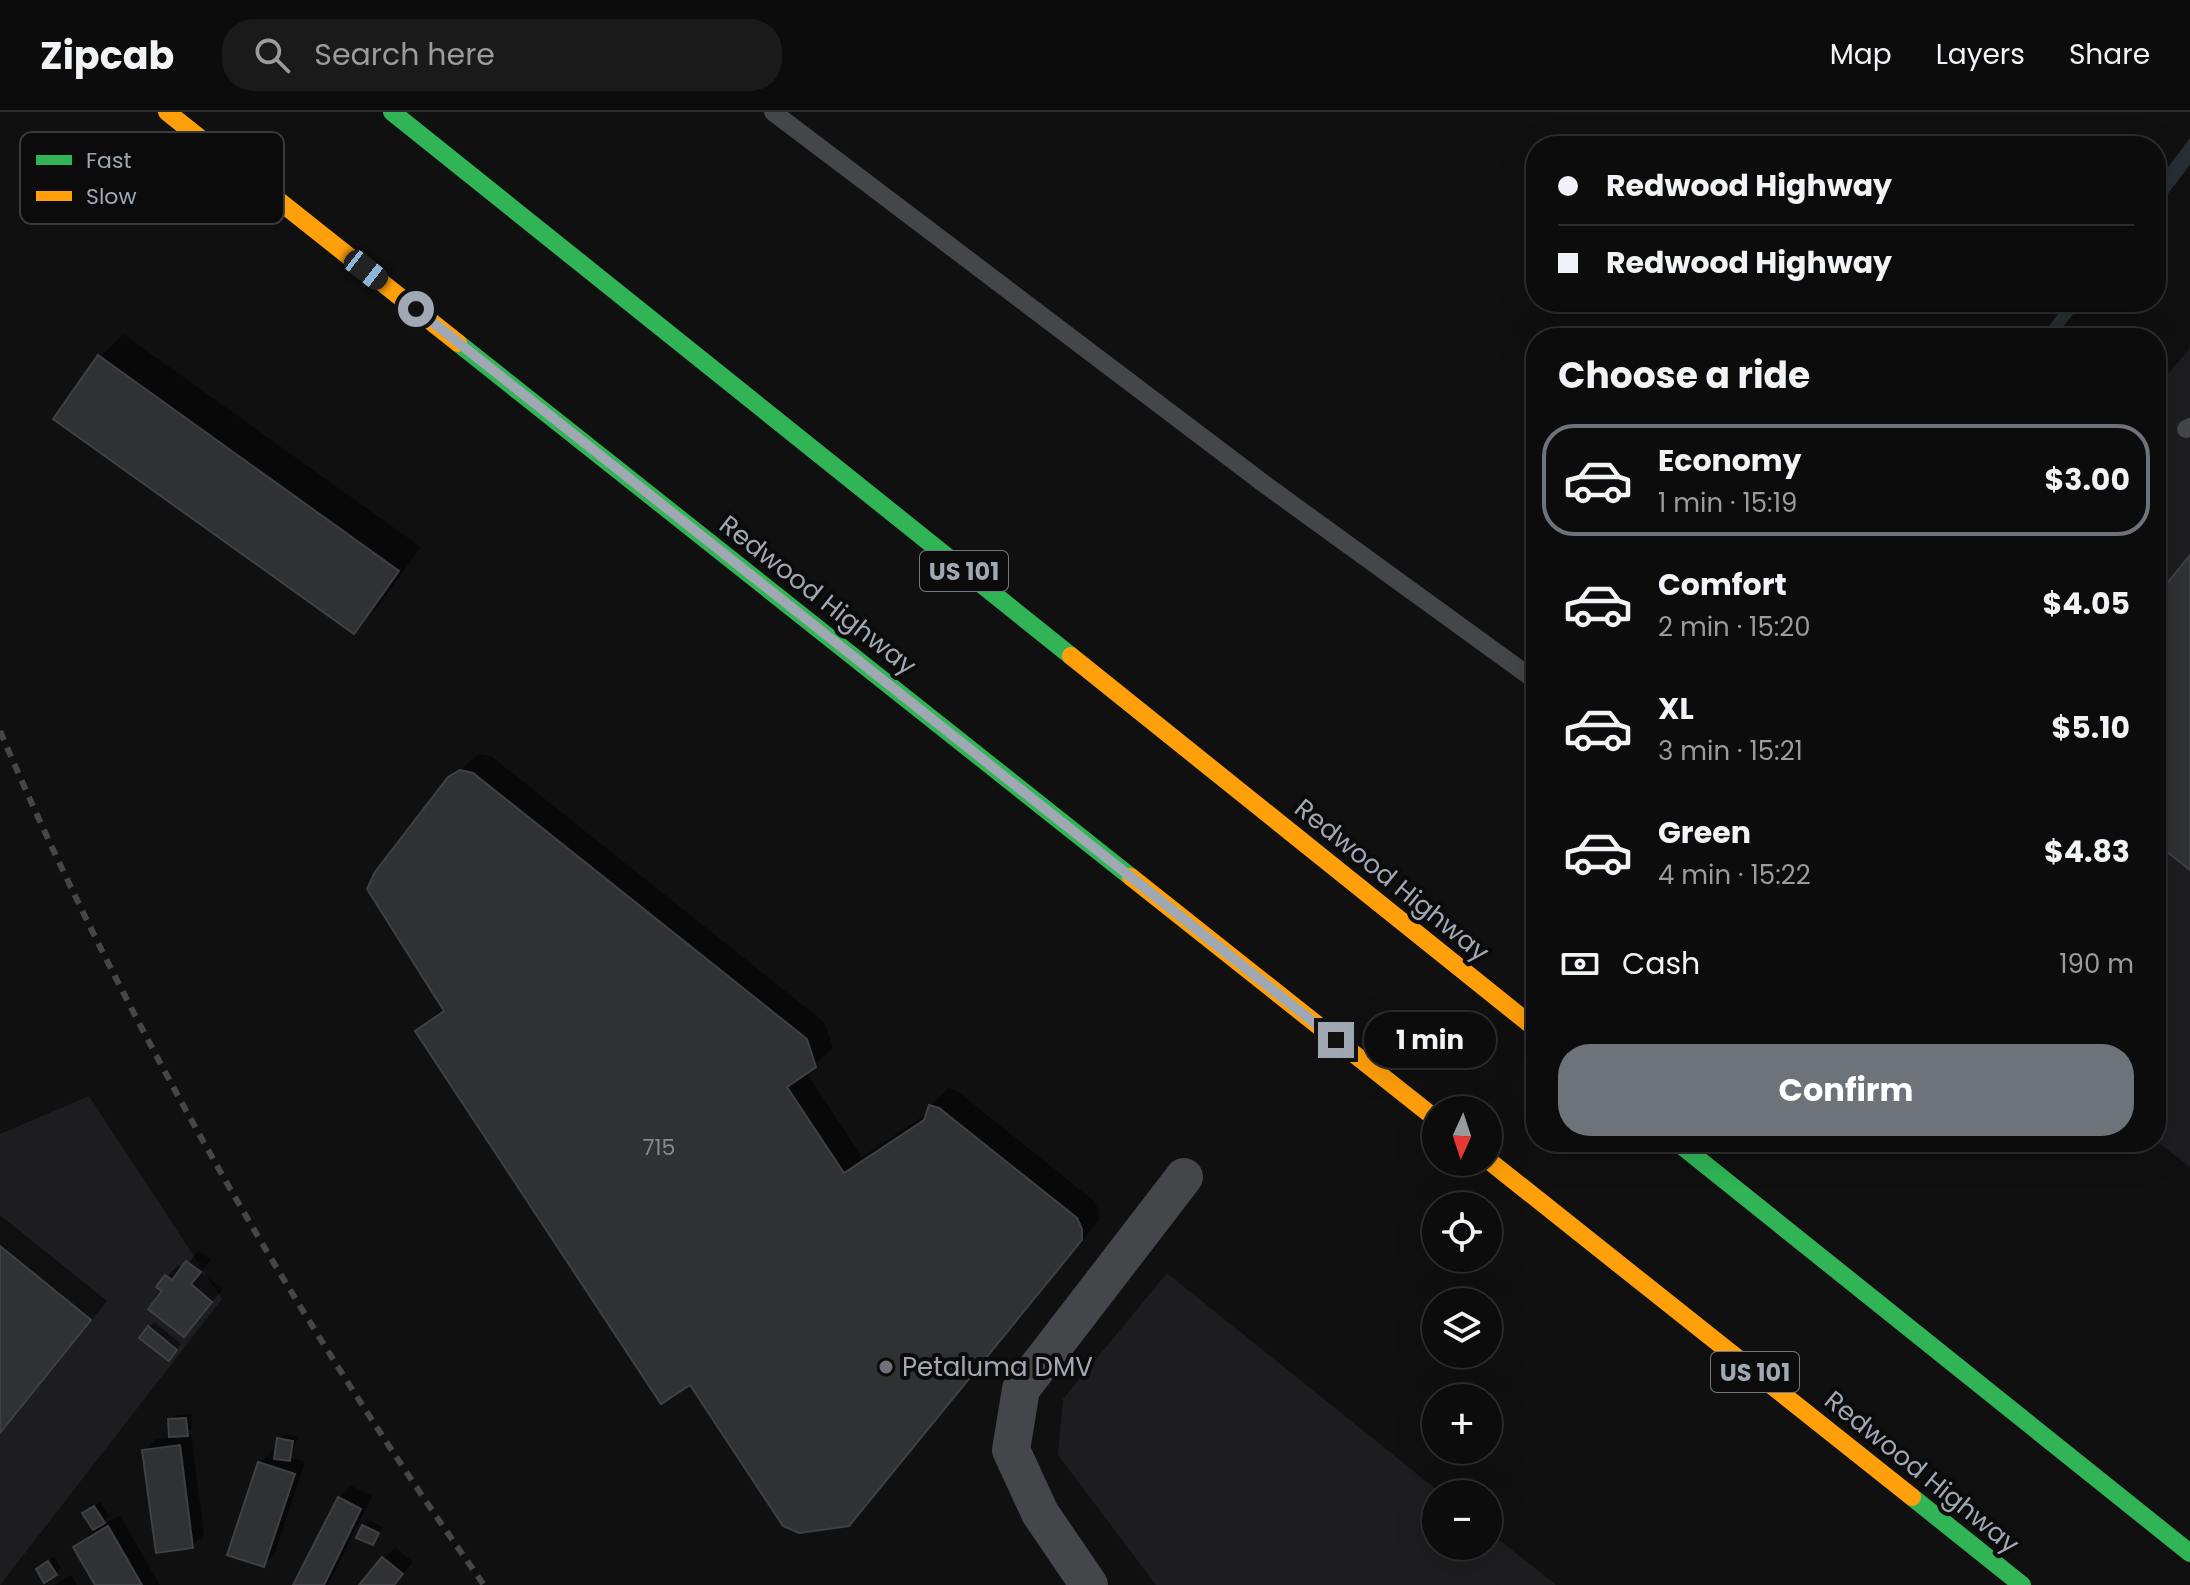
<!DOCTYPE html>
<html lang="en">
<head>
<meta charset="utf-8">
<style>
  body { margin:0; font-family:Poppins,sans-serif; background:#1a1a1a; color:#f1f3f6; height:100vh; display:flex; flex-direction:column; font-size:30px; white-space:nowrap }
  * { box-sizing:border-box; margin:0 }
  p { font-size:26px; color:#9a9b9d }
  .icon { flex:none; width:44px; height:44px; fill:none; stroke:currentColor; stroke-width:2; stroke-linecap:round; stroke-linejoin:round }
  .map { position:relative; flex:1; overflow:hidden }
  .details { position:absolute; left:1526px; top:216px; width:640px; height:824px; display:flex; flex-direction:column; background:#0c0c0c; border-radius:32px; box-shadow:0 8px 32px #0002,0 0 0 2px #2c2c2d }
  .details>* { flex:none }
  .hud { position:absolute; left:1526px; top:24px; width:640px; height:176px; border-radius:32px; box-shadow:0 8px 32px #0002,0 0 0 2px #2c2c2d; display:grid; align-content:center; height:176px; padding:0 32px; background:#0c0c0c }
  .needle { width:52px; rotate:183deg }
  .tools { position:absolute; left:1422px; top:984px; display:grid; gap:16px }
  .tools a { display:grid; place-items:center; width:80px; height:80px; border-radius:50%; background:#0c0c0c; box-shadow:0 8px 32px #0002,0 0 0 2px #2c2c2d; font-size:40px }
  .end { position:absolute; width:36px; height:36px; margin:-18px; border:10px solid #a0a8b3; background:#111; box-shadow:0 0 0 4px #111 }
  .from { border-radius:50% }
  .bubble { position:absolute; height:56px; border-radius:28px; background:#0c0c0c; box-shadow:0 8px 32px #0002,0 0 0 2px #2c2c2d; font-size:26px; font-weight:700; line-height:56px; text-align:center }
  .car { position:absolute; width:24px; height:48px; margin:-24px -12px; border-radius:10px; box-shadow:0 0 6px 2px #0007; background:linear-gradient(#222 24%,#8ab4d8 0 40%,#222 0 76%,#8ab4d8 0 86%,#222 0) }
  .hud b { display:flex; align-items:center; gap:28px; height:76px; font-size:30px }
  .hud b+b { border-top:2px solid #2c2c2d }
  .hud i { width:20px; height:20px; background:#f1f3f6 }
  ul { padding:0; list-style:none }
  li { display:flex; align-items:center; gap:24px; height:112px; margin:0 16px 12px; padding:0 16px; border:4px solid transparent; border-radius:32px }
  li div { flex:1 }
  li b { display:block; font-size:30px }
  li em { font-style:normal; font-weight:700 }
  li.on { border-color:#6e737a }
  li>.icon { width:72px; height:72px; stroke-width:1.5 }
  h2 { padding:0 32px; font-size:36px; line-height:96px }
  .pay { display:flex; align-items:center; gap:20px; height:88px; padding:0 32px; font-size:30px }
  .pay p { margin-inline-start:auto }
  .button { display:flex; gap:16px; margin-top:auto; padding:16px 32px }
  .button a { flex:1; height:92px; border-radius:32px; background:#6e737a; color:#fff; font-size:32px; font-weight:700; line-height:92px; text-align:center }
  header { display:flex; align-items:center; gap:48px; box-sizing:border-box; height:112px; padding:0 40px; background:#0c0c0c; border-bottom:2px solid #2c2c2d }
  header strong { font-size:38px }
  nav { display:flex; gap:44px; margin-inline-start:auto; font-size:28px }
  .search { width:560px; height:72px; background:#1a1a1a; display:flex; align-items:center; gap:20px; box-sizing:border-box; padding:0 28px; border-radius:32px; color:#9a9b9d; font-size:30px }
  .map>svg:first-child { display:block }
  .built { fill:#1d1d1f }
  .water { fill:#262f33 }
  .shadow { fill:#0007 }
  .building { fill:#303133; stroke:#3e4144; stroke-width:2 }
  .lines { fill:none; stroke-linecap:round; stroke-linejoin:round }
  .lane { stroke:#444649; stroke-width:18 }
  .street { stroke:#444649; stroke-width:38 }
  .fast { stroke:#30b455; stroke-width:18 }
  .slow { stroke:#ff9f0a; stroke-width:18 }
  .rail { stroke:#45464a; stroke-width:6; stroke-dasharray:10 8; stroke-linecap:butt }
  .route { stroke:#a0a8b3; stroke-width:10 }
  .poi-dot { fill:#6e737a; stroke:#0b0b0c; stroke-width:3 }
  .labels { text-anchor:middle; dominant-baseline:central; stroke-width:8; stroke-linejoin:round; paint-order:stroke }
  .number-label { font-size:22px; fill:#848a93 }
  .shield { fill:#0b0b0c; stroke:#737981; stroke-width:2 }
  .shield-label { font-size:24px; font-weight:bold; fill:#a0a8b3 }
  .street-label { font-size:26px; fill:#a0a8b3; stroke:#0b0b0c }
  .poi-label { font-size:26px; fill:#a0a8b3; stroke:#0b0b0c; text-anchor:start }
  .key { fill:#0b0b0c; stroke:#383a3e; stroke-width:2 }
  .key-label { font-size:22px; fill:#a0a8b3 }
</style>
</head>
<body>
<header>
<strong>Zipcab</strong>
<div class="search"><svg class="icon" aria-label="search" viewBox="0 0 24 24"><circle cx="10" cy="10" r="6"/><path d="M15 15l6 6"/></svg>Search here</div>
<nav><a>Map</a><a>Layers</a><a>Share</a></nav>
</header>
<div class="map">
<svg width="2190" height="1473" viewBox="0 0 2190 1473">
  <rect width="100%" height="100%" fill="#101010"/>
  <path class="built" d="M 2190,236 L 2190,1055 L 2156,1029 L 2156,276 Z
    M 89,984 L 222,1187 L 0,1473 L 0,1022 Z
    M 1167,1161 L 1442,1382 L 1436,1382 L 1436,1434 L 1488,1434 L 1488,1419 L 1556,1473 L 1156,1473 L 1058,1343 L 1063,1287 Z"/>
  <path class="water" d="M 2190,26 L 2190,53 L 2156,97 L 2156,71 Z
    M 2067,190 L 2083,190 L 2054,226 L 2040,226 Z"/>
  <path class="shadow" d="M 123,222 L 421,435 L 376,497 L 353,520 L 100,245 Z
    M 479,642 L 491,644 L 824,910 L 833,936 L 806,960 L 862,1045 L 928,1001 L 931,994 L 948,976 L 957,979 L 1094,1089 L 1099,1099 L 1099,1108 L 853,1409 L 691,1270 L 418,919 L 444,895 L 450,666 Z
    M 0,1103 L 107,1189 L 0,1322 Z
    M 199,1139 L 211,1148 L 201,1160 L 223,1177 L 184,1222 L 165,1179 L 167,1165 L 178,1153 L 183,1156 Z
    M 154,1210 L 181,1232 L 174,1241 L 149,1216 Z
    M 191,1302 L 192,1316 L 186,1323 L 191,1322 L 204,1422 L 192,1434 L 144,1339 L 156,1327 L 172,1325 L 170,1308 L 176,1303 Z
    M 285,1322 L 298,1324 L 291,1345 L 305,1350 L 275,1441 L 264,1453 L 260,1351 L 272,1339 L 277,1341 L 279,1327 Z
    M 351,1374 L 372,1384 L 328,1473 L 296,1473 L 339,1386 Z
    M 100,1390 L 109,1404 L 98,1415 L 120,1404 L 160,1473 L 97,1473 L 75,1435 L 95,1418 L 85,1401 Z
    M 369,1408 L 383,1415 L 373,1431 L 359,1425 Z
    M 395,1435 L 413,1450 L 394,1473 L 362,1473 Z
    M 54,1445 L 61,1456 L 56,1461 L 44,1452 Z
    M 71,1463 L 77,1473 L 55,1473 Z"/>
  <path class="building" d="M 98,243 L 399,459 L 354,522 L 53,307 Z
    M 2190,443 L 2190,758 L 2156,731 L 2156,485 Z
    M 460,658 L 473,661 L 807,927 L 816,955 L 787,975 L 844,1061 L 924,1008 L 929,993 L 939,996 L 1077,1106 L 1082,1117 L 1082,1128 L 849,1414 L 799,1421 L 783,1414 L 690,1273 L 661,1292 L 415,919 L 444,899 L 367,777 L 375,760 L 448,665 Z
    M 0,1134 L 91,1208 L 0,1321 Z
    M 186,1149 L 201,1160 L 191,1172 L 212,1190 L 184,1225 L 148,1197 L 162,1179 L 156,1175 L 165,1163 L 172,1168 Z
    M 148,1214 L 177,1238 L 169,1249 L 139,1226 Z
    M 186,1306 L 188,1324 L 169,1325 L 168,1307 Z
    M 277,1326 L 293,1329 L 290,1349 L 274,1347 Z
    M 180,1333 L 193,1436 L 156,1441 L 142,1338 Z
    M 258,1350 L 295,1362 L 264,1455 L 227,1443 Z
    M 338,1385 L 361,1397 L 324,1473 L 293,1473 Z
    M 94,1394 L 105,1411 L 93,1418 L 82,1401 Z
    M 362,1413 L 379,1421 L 373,1433 L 356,1426 Z
    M 108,1414 L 142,1473 L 95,1473 L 73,1435 Z
    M 382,1445 L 403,1462 L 394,1473 L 359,1473 Z
    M 48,1449 L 57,1463 L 44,1471 L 36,1457 Z"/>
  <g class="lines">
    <path class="lane" d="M 773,0 L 1267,374 L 1536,569
      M 2186,317 L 2190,315"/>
    <path class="street" d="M 1089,1473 L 1040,1401 L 1011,1338 L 1021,1277 L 1184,1065"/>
    <path class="fast" d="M 392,0 L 1071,544
      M 458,231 L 1131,765
      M 1677,1030 L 2190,1441
      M 1912,1385 L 2022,1473"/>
    <path class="slow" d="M 167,0 L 458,231
      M 1071,544 L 1536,917
      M 1131,765 L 1436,1007
      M 1488,1048 L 1912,1385"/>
    <path class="rail" d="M 0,619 C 127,916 298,1210 484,1473"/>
  </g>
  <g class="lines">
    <path class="route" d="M 416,197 L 1336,928"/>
  </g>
  <circle class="poi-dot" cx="886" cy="1255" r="8"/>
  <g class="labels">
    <g class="number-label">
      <text x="659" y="1035">715</text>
    </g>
    <g class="shield">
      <rect x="920" y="439" width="88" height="40" rx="6"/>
      <rect x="1711" y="1240" width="88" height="40" rx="6"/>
    </g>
    <g class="shield-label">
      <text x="964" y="459">US 101</text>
      <text x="1755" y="1260">US 101</text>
    </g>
    <g class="street-label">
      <text transform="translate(818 483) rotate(38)">Redwood Highway</text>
      <text transform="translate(1392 768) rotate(39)">Redwood Highway</text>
      <text transform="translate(1922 1360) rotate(39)">Redwood Highway</text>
    </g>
    <g class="poi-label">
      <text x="902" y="1255">Petaluma DMV</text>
    </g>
  </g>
  <rect x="20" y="20" width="264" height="92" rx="12" class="key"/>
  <rect x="36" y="43" width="36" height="10" fill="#30b455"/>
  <rect x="36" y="79" width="36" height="10" fill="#ff9f0a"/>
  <g class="key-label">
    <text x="86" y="56">Fast</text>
    <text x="86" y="92">Slow</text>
  </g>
</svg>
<div class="tools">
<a><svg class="needle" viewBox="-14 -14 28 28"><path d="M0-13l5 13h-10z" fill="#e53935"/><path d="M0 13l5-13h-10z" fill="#9a9b9d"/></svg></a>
<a><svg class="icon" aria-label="locate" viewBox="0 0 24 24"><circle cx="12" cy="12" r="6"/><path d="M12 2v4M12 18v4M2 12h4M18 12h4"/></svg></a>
<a><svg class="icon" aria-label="layers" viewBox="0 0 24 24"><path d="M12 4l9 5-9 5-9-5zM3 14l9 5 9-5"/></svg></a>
<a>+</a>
<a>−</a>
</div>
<i class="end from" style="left:416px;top:197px"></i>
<i class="end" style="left:1336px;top:928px"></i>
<div class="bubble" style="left:1364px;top:900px;width:132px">1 min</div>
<i class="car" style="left:366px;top:158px;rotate:128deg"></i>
<div class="hud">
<b><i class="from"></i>Redwood Highway</b>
<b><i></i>Redwood Highway</b>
</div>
<section class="details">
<h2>Choose a ride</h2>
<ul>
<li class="on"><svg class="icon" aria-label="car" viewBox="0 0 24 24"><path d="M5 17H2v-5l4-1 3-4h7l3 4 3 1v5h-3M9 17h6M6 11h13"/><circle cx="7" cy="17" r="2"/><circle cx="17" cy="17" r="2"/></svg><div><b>Economy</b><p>1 min · 15:19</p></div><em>$3.00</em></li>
<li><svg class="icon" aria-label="car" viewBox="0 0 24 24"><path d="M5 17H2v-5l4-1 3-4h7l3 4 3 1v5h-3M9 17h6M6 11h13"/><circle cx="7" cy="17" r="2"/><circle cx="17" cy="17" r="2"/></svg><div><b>Comfort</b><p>2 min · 15:20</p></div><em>$4.05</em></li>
<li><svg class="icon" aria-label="car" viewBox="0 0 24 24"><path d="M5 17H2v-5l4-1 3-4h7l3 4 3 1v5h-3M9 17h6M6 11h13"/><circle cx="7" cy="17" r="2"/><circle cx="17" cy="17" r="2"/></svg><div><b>XL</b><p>3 min · 15:21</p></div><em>$5.10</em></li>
<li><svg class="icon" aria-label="car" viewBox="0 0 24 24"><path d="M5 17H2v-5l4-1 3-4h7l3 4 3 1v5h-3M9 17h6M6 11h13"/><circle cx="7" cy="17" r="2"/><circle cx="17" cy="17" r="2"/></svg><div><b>Green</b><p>4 min · 15:22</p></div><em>$4.83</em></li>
</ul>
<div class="pay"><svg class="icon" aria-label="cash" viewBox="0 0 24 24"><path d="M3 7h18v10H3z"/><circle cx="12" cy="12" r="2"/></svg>Cash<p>190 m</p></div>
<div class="button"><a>Confirm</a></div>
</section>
</div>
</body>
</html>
